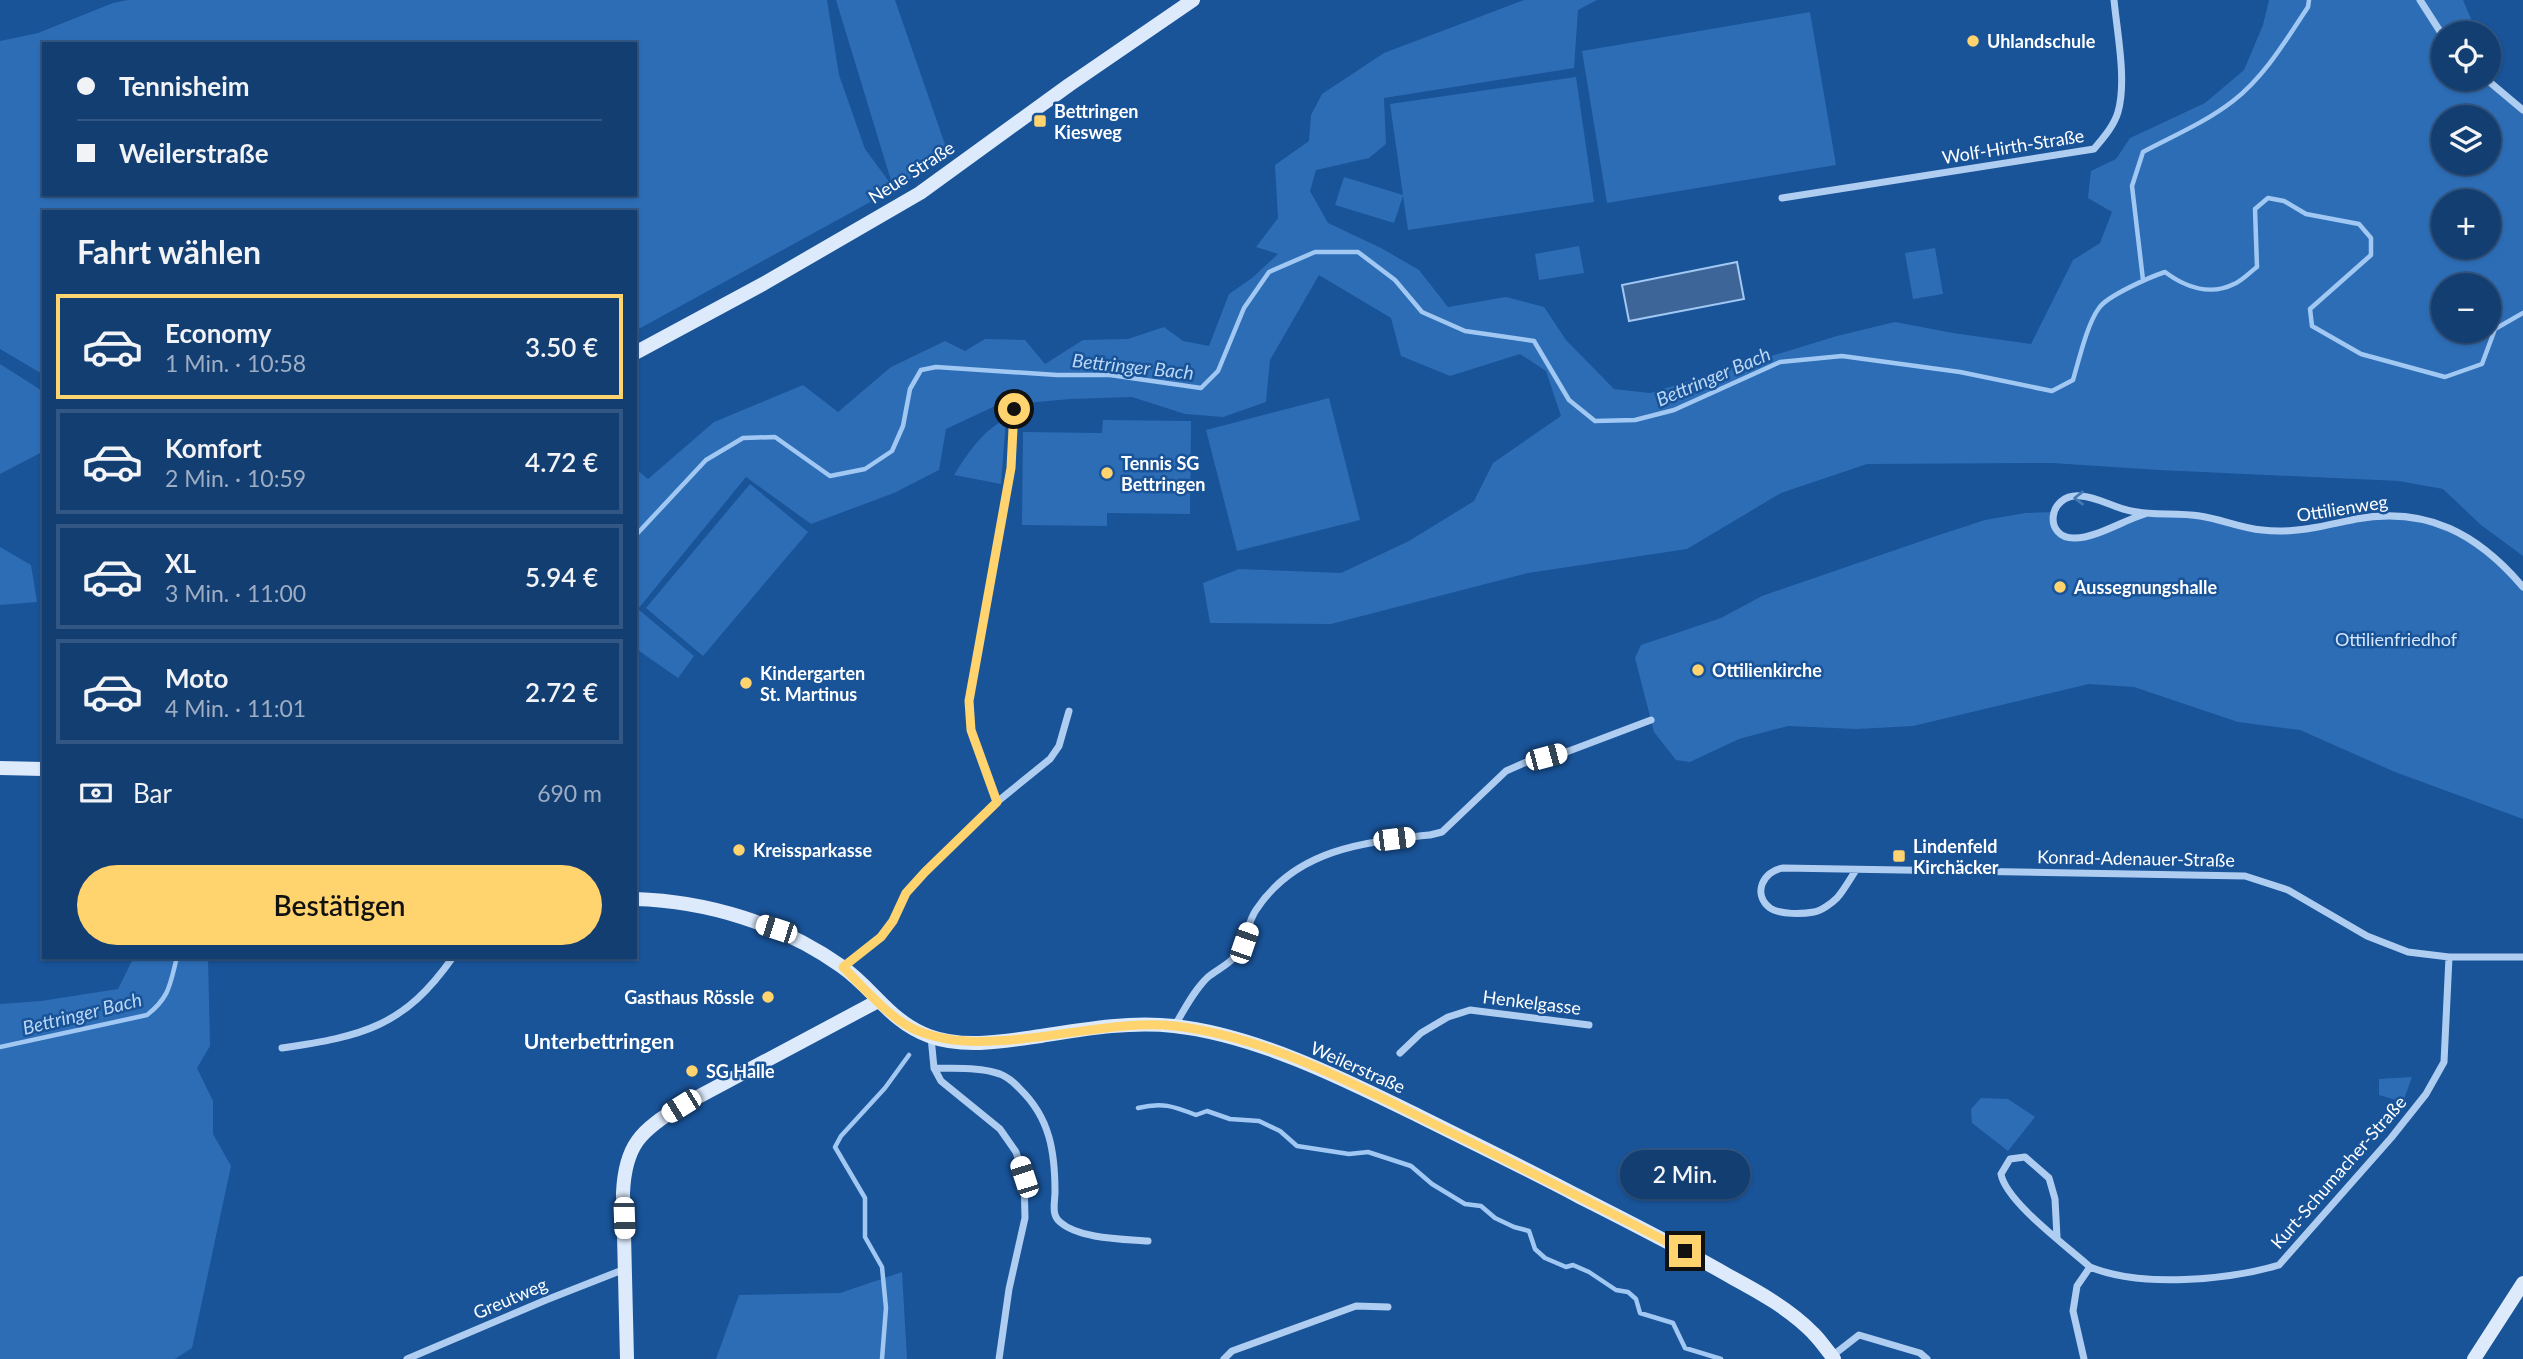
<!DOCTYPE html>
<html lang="de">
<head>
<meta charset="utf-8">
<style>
  body { margin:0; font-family:Lato,sans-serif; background:#1c4577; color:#f1f3f6; height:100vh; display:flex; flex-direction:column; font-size:26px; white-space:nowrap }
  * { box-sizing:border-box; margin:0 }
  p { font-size:23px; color:#9daec4 }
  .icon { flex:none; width:38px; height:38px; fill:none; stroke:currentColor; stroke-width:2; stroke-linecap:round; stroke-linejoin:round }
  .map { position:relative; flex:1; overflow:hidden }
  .side { position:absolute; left:42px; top:210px; width:595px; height:749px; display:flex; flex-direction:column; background:#133e72; border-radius:0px; box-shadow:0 2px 5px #0004,0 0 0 2px #325784 }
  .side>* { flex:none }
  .hud { position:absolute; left:42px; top:42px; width:595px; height:154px; border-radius:0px; box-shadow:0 2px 5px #0004,0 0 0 2px #325784; display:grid; align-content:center; height:154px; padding:0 35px; background:#133e72 }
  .buttons { position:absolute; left:2431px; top:21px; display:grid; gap:14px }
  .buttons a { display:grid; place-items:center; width:70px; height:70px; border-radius:50%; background:#133e72; box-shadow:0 2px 5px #0004,0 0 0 2px #325784; font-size:35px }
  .end { position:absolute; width:32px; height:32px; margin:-16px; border:9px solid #ffd36e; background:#111; box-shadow:0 0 0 4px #111 }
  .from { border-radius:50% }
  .bubble { position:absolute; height:49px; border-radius:24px; background:#133e72; box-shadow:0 2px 5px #0004,0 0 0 2px #325784; font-size:23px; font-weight:600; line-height:49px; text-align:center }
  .car { position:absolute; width:21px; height:42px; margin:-21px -10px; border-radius:9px; box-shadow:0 0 5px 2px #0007; background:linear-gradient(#fff 24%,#345 0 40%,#fff 0 76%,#345 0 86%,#fff 0) }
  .hud b { display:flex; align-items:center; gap:24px; height:66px; font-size:26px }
  .hud b+b { border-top:2px solid #325784 }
  .hud i { width:18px; height:18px; background:#f1f3f6 }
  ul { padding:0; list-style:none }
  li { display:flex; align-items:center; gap:21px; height:105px; margin:0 14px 10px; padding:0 21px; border:4px solid #325784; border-radius:0px }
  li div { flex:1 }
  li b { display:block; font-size:26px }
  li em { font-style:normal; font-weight:600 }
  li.on { border-color:#ffd36e }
  li>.icon { width:63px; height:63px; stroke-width:1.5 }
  h2 { padding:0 35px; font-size:32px; line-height:84px }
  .pay { display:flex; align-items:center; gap:18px; height:77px; padding:0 35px; font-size:26px }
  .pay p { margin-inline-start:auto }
  .primary-button { display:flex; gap:14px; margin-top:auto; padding:14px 35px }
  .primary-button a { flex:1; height:80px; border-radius:42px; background:#ffd36e; color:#111; font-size:28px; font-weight:600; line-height:80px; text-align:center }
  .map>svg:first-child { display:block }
  .green { fill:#2d6db6; fill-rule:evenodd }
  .water { fill:#3d6598; stroke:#a1c8f3; stroke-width:2 }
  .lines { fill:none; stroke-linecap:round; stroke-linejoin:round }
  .stream { stroke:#a1c8f3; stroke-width:4.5 }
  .street { stroke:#aecdf1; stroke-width:7 }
  .secondary { stroke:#dceafc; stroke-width:14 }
  .oneway { stroke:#4678b3 }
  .route { stroke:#ffd36e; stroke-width:9 }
  .poi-dot { fill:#ffd36e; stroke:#195398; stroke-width:2.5 }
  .labels { text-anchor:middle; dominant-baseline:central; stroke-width:5; stroke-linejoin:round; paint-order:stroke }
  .poi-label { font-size:18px; font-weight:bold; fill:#fff; stroke:#195398; text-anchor:start }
  .street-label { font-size:18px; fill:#fff; stroke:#195398 }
  .park-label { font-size:18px; fill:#d5e7fc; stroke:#195398 }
  .water-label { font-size:19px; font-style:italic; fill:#bad7f7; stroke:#195398 }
  .quarter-label { font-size:21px; font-weight:bold; fill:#fff; stroke:#195398 }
</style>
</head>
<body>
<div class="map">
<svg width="2523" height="1359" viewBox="0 0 2523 1359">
  <rect width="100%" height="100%" fill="#195398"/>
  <path class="green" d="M 128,0 L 827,0 L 839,75 L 865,149 L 893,187 L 836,0 L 895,0 L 949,156 L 894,189 L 635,331 L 635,212 L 44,212 L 44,375 L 0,349 L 0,41 L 38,33 L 113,3 ZM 44,44 L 635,44 L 635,194 L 44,194 Z
    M 1524,0 L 1597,0 L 1578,10 L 1574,68 L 1384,98 L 1386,144 L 1369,158 L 1316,170 L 1310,191 L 1328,223 L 1381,248 L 1419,270 L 1448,307 L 1506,297 L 1544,307 L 1566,340 L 1614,389 L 1650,393 L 1837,336 L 1895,322 L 1953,333 L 2031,344 L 2073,260 L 2100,243 L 2112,212 L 2088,198 L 2091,171 L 2116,159 L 2130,138 L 2205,103 L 2244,70 L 2263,25 L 2269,0 L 2463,0 L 2477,33 L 2443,33 L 2443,41 L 2435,36 L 2443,44 L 2443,79 L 2481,79 L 2523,114 L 2523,556 L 2481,525 L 2443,489 L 2399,481 L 2159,470 L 2052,463 L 1867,464 L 1781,493 L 1687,549 L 1528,573 L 1331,624 L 1210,623 L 1203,583 L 1239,569 L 1341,573 L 1409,541 L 1474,501 L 1493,463 L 1561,416 L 1546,371 L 1520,354 L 1450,376 L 1401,356 L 1391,318 L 1319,275 L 1270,360 L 1266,402 L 1223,417 L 1185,414 L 1132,397 L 1070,399 L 995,406 L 946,429 L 939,470 L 894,493 L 811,524 L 746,477 L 638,609 L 694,656 L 678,678 L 635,648 L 635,468 L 648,479 L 714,422 L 803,385 L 838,412 L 891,367 L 945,341 L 965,351 L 985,339 L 1025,340 L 1045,364 L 1083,340 L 1128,339 L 1164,327 L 1183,341 L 1209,346 L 1229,294 L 1252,278 L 1278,254 L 1256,247 L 1278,218 L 1275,165 L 1309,141 L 1311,115 L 1322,94 L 1384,53 ZM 2443,117 L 2488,117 L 2488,163 L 2443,163 ZM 2443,201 L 2488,201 L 2488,247 L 2443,247 ZM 2443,285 L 2488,285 L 2488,331 L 2443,331 Z
    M 1810,12 L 1836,165 L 1607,203 L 1582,51 Z
    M 1576,77 L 1594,202 L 1408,230 L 1403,196 L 1394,223 L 1335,205 L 1344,177 L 1403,195 L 1390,104 Z
    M 1579,246 L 1584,273 L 1539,280 L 1535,254 Z
    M 1935,248 L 1943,294 L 1913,299 L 1905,253 Z
    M 0,364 L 44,392 L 44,451 L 0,474 Z
    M 1329,398 L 1360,520 L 1237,551 L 1206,430 Z
    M 1006,419 L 1001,484 L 954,475 C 968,453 982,431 1006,419 Z
    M 1103,420 L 1191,421 L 1190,514 L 1107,513 L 1107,526 L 1022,525 L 1023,432 L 1102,433 Z
    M 750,484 L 808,532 L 703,656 L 646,608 Z
    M 2053,512 L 2056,529 L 2078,538 L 2131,518 L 2175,513 L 2262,530 L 2401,515 L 2469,538 L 2523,587 L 2523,819 L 2395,772 L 2300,730 L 2238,722 L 2134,687 L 2089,684 L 1913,726 L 1857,729 L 1788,726 L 1739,739 L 1690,762 L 1676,760 L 1654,732 L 1635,658 L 1641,645 L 1721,618 L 1762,596 L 1933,537 L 1985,520 L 2025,513 Z
    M 0,547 L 31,565 L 37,602 L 0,605 Z
    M 134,957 L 208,957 L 210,1046 L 197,1068 L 213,1101 L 213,1134 L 231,1166 L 192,1348 L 175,1359 L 0,1359 L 0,1004 L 41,1001 L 118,989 Z
    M 2412,1077 L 2403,1102 L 2379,1095 L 2379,1079 Z
    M 1981,1098 L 2008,1099 L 2035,1117 L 2008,1151 L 1972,1123 L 1971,1109 Z
    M 902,1272 L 907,1359 L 716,1359 L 739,1295 L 840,1293 Z"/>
  <path class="water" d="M 1737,262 L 1744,299 L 1629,321 L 1622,285 Z"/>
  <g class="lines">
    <path class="stream" d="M 2143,280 L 2132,186 L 2143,152 C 2173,136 2206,122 2233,101 C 2265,76 2286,40 2308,7 L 2309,0
      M 635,536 L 706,460 L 743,438 L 775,437 L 830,476 L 865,469 L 892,451 L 903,426 L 910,389 L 921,370 L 936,367 L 1057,375 L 1110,375 L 1201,388 L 1218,371 L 1244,308 L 1269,272 L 1315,252 L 1358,252 L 1395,280 L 1422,312 L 1465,331 L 1534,341 L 1569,400 L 1595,421 L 1635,420 L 1674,410 L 1780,362 L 1842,356 L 1960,372 L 2052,391 L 2073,380 C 2079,360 2087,324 2099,308 C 2107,296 2150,277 2165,272 C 2185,287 2210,296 2234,284 C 2242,281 2250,272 2257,267 L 2255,209 L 2268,198 L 2284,201 L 2306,214 L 2359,224 L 2371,238 L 2371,255 L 2310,309 L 2312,326 L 2361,354 L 2445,377 L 2482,364 L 2495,329 L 2523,313
      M 0,1047 L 147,1015 C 170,997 170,984 177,957
      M 1138,1108 C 1162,1102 1173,1106 1196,1115 L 1207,1111 L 1230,1119 L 1259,1121 L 1280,1131 L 1297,1146 L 1349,1154 L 1368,1152 L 1411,1166 L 1432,1184 L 1465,1204 L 1481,1206 L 1495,1218 L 1514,1227 L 1529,1231 L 1535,1249 L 1545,1258 L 1566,1267 L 1573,1265 L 1589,1272 L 1616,1290 L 1628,1292 L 1636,1299 L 1640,1313 L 1673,1323 L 1685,1348 L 1721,1359
      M 882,1359 L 886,1308 L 882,1267 L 865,1237 L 865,1198 L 835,1147 L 841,1136 L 885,1088 L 909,1055"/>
    <path class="street" d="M 2420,0 L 2443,36
      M 2486,79 L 2523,110
      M 1782,198 L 2094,149 C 2103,138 2114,126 2118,112 C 2127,81 2117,32 2114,0
      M 2145,514 C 2124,520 2096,538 2075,538 C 2043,539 2047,493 2081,496 C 2098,497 2114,508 2131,511 C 2154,516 2177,512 2200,516 C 2221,519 2240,528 2262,530 C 2294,534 2324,526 2356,519 C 2427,506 2478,534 2523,587
      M 997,802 L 971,730 L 969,701 L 1011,468 L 1014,409
      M 1856,870 C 1850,879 1844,890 1837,898 C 1832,903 1821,911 1814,912 C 1803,914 1780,915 1770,908 C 1752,894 1763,871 1783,868 L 2245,876 L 2288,890 L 2367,936 L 2408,952 L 2449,957 L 2523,957
      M 843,967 L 881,937 L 893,921 L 906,893 L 925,872 L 997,802 L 1050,759 L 1059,746 L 1069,711
      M 1175,1025 C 1185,1009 1194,990 1208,977 C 1218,969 1230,964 1237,954 C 1247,941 1247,923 1256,910 C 1296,849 1364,842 1430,835 L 1442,832 L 1506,771 L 1524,763 L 1569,751 L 1651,720
      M 931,1037 L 934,1068 L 941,1081 L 1000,1129 L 1016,1152 L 1024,1177 L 1025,1218 L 1009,1289 L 999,1359
      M 282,1048 C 363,1036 404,1027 453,957
      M 1400,1053 L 1421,1033 L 1448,1017 L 1470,1010 L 1589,1025
      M 934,1068 C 954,1069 974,1067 993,1072 C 1003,1074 1013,1081 1020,1089 C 1050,1118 1055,1152 1055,1192 C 1055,1202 1051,1215 1060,1222 C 1079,1239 1123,1239 1148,1241
      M 2057,1237 L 2055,1199 L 2049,1178 L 2025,1157 L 2010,1159 L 2001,1174 C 2006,1202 2068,1247 2090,1267 C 2141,1288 2228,1280 2279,1265 L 2391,1138 L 2426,1094 L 2444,1062 L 2449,957
      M 1832,1356 L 1859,1335 L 1920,1353 L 1927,1359
      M 407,1359 L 546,1300 L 625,1269
      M 1224,1359 L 1232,1351 L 1356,1306 L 1388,1307
      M 2084,1359 L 2073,1311 L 2077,1286 L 2090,1267"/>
    <path class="secondary" d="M 635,353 L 763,284 L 920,193 L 1069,85 L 1193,0
      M 0,768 L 44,769
      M 635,899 C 707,901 782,924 841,966 C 874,989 889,1021 929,1036 C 964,1049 1006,1041 1041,1036 C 1085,1029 1130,1021 1174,1026 C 1256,1035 1344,1079 1417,1115 C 1471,1142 1525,1168 1578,1196 C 1629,1222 1681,1248 1731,1277 C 1759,1292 1791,1310 1813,1333 C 1821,1341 1827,1350 1834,1359
      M 627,1359 L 623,1193 C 625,1145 641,1130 681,1106 L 878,1001
      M 2474,1359 L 2523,1283"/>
  </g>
  <defs><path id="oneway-chevron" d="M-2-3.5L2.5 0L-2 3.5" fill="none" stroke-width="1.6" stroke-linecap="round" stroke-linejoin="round" transform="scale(1.75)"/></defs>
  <use class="oneway" href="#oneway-chevron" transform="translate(2079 498) rotate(-180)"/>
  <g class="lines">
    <path class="route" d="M 1014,409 L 1011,468 L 969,701 L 971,730 L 997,802 L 925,872 L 906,893 L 893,921 L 881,937 L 843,967 C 861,985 879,1006 900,1021 C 968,1069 1093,1016 1175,1026 C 1267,1037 1354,1084 1436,1125 C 1519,1166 1602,1208 1685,1251"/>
  </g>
  <g class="poi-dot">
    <circle cx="1973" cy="41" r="7"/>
    <rect x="1033" y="114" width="14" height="14" rx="3.5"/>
    <circle cx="1107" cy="473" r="7"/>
    <circle cx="2060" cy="587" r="7"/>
    <circle cx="1698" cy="670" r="7"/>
    <circle cx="746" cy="683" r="7"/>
    <circle cx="739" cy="850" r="7"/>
    <rect x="1892" y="849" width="14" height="14" rx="3.5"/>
    <circle cx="768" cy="997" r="7"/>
    <circle cx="692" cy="1071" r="7"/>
  </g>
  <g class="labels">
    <g class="poi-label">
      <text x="1987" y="41">Uhlandschule</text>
      <text x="1054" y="111">Bettringen<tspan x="1054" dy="21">Kiesweg</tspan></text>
      <text x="1121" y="463">Tennis SG<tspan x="1121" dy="21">Bettringen</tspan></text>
      <text x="2074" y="587">Aussegnungshalle</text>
      <text x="1712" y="670">Ottilienkirche</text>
      <text x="760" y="673">Kindergarten<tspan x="760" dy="21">St. Martinus</tspan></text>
      <text x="1913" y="846">Lindenfeld<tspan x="1913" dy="21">Kirchäcker</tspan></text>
      <text x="753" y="850">Kreissparkasse</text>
      <text x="754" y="997" text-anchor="end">Gasthaus Rössle</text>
      <text x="706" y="1071">SG Halle</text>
    </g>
    <g class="street-label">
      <text transform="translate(2013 146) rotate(-9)">Wolf-Hirth-Straße</text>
      <text transform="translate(911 172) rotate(-33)">Neue Straße</text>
      <text transform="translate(2342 508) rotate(-9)">Ottilienweg</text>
      <text transform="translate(2136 858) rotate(1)">Konrad-Adenauer-Straße</text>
      <text transform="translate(1532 1002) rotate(7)">Henkelgasse</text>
      <text transform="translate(1358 1067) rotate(24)">Weilerstraße</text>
      <text transform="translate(2338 1172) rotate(-49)">Kurt-Schumacher-Straße</text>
      <text transform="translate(510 1298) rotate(-23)">Greutweg</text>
    </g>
    <g class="park-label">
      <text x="2396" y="639">Ottilienfriedhof</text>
    </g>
    <g class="water-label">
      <text transform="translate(1133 366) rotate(6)">Bettringer Bach</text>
      <text transform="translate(1713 376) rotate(-23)">Bettringer Bach</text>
      <text transform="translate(82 1013) rotate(-14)">Bettringer Bach</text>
    </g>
    <g class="quarter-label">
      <text x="599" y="1040">Unterbettringen</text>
    </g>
  </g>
</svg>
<div class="buttons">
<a><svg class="icon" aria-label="locate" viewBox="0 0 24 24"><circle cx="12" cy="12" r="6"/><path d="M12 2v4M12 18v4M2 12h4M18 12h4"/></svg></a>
<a><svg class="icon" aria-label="layers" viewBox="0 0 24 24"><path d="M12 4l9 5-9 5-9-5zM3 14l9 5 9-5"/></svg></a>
<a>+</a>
<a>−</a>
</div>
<i class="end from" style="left:1014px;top:409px"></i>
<i class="end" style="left:1685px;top:1251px"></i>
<div class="bubble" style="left:1620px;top:1150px;width:130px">2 Min.</div>
<i class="car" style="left:1546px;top:757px;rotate:75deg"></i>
<i class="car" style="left:1394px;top:839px;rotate:83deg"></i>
<i class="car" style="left:776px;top:929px;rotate:288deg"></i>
<i class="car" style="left:1244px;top:943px;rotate:19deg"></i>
<i class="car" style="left:681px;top:1106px;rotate:238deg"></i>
<i class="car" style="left:1024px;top:1177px;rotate:342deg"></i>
<i class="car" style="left:624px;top:1218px;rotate:178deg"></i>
<div class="hud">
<b><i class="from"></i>Tennisheim</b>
<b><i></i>Weilerstraße</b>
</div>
<section class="side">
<h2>Fahrt wählen</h2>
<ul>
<li class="on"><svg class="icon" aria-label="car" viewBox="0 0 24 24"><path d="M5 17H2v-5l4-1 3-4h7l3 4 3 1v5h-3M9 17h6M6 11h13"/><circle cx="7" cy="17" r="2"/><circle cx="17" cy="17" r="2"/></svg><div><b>Economy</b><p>1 Min. · 10:58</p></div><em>3.50 €</em></li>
<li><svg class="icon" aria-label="car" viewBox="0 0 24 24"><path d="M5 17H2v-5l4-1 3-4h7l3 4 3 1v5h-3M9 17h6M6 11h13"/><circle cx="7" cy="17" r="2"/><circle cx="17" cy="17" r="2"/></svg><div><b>Komfort</b><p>2 Min. · 10:59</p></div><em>4.72 €</em></li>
<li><svg class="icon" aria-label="car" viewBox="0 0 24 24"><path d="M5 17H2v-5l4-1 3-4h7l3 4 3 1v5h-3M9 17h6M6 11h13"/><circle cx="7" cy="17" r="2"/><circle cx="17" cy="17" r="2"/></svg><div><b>XL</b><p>3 Min. · 11:00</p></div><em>5.94 €</em></li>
<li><svg class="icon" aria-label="car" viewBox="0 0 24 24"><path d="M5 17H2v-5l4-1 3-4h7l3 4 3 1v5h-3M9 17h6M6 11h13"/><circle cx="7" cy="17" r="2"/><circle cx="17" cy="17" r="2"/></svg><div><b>Moto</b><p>4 Min. · 11:01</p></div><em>2.72 €</em></li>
</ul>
<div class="pay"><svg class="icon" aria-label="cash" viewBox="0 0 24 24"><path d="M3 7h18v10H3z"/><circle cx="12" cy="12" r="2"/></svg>Bar<p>690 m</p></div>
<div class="primary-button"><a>Bestätigen</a></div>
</section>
</div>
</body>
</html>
